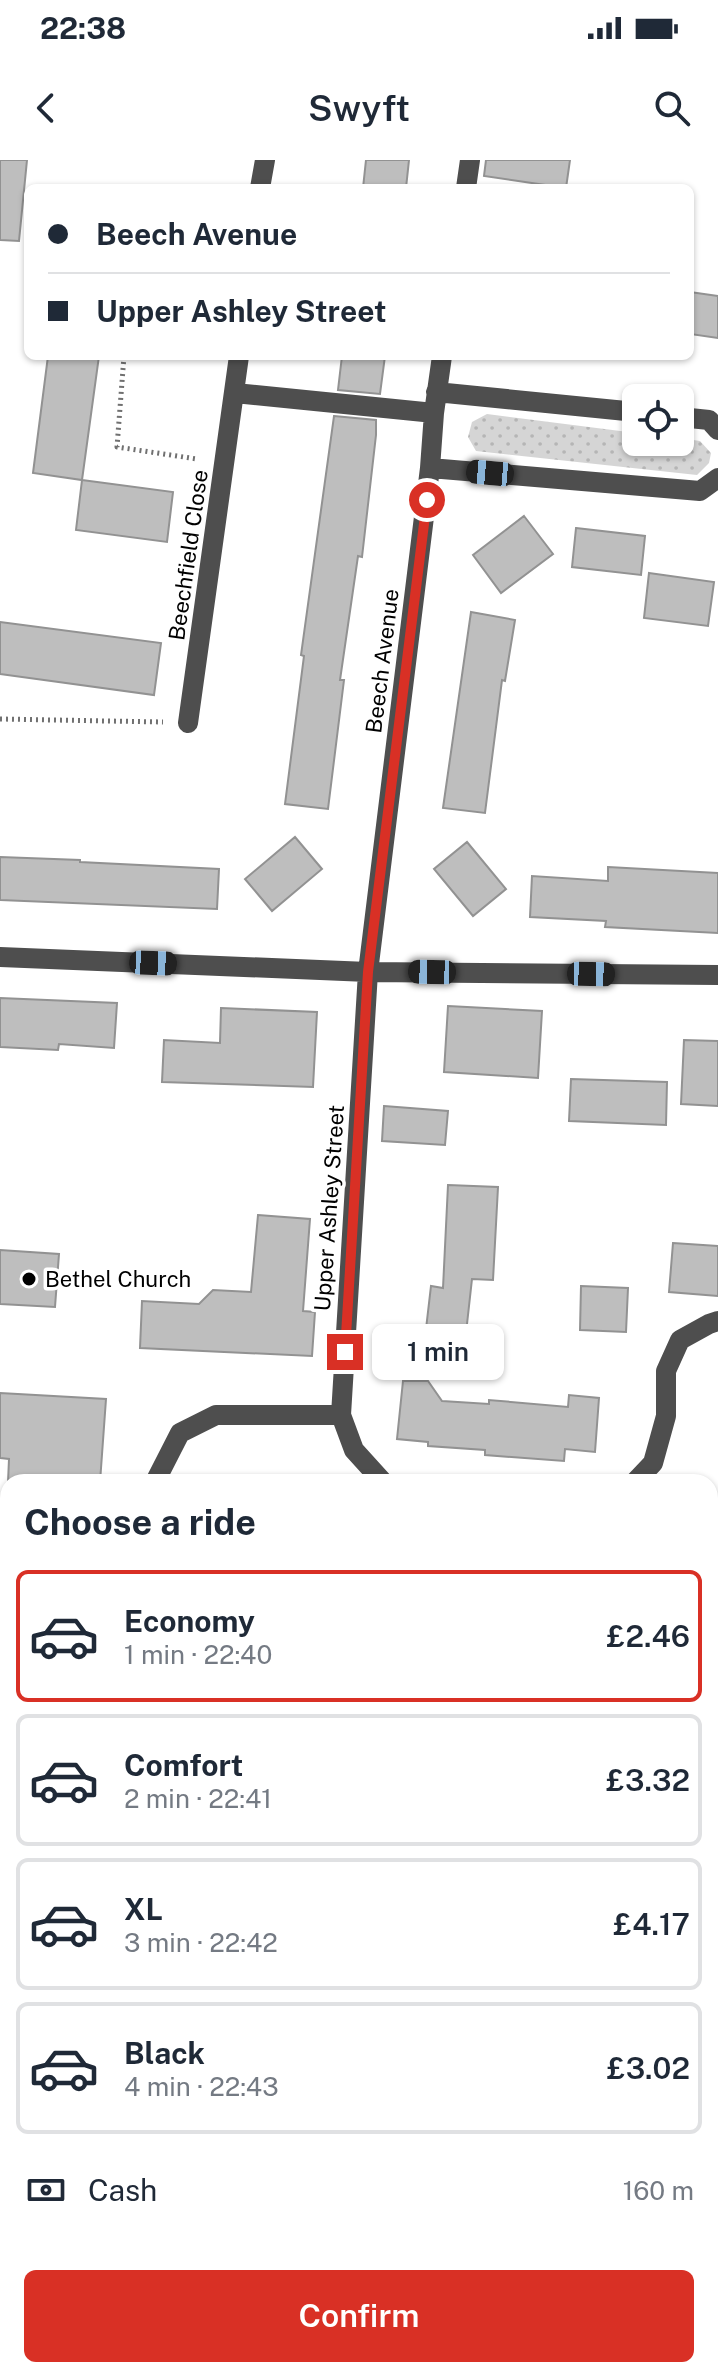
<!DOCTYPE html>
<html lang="en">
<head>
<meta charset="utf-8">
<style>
  body { margin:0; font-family:"Public Sans",sans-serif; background:#f2f2f3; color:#1f2937; height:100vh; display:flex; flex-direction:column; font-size:30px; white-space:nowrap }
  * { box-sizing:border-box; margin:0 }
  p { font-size:26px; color:#747a83 }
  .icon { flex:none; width:44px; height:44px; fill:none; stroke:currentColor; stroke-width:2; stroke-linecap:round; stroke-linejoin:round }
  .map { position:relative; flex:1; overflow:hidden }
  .details { position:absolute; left:0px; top:1314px; width:718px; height:904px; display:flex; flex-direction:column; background:#fff; border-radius:24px 24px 0 0; box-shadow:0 2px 6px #0004 }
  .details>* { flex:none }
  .top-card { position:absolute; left:24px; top:24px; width:670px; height:176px; border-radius:12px; box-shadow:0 2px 6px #0004; display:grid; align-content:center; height:176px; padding:0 24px; background:#fff }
  .fabs { position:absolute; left:622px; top:224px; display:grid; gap:16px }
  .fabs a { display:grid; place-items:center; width:72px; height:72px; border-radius:12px; background:#fff; box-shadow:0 2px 6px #0004; font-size:40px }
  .end { position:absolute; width:36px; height:36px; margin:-18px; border:10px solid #d93025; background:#fff; box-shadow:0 0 0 4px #fff }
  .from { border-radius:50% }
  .bubble { position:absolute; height:56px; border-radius:12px; background:#fff; box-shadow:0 2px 6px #0004; font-size:26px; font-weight:600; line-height:56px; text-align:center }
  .car { position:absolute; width:24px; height:48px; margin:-24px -12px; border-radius:10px; box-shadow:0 0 6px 2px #0007; background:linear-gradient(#222 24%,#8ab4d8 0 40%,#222 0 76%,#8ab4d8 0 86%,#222 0) }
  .top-card b { display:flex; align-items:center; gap:28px; height:76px; font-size:30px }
  .top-card b+b { border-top:2px solid #e0e1e3 }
  .top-card i { width:20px; height:20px; background:#1f2937 }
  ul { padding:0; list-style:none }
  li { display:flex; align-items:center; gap:24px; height:132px; margin:0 16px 12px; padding:0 8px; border:4px solid #e0e1e3; border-radius:12px }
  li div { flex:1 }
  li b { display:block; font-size:30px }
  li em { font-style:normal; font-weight:600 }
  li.on { border-color:#d93025 }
  li>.icon { width:72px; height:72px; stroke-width:1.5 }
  h2 { padding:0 24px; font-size:36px; line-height:96px }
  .pay { display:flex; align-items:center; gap:20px; height:88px; padding:0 24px; font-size:30px }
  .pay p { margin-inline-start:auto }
  .button { display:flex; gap:16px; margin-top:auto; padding:16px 24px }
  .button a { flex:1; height:92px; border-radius:12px; background:#d93025; color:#fff; font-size:32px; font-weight:600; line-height:92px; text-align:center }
  .status { display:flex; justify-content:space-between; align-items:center; height:56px; padding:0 40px; background:#fff; direction:ltr }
  .status svg { height:22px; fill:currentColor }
  header { display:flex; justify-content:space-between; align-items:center; height:104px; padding:0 24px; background:#fff; font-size:36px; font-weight:600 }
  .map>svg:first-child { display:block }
  .grass { fill:url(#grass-dots) }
  .building { fill:#bebebe; stroke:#929292; stroke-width:2 }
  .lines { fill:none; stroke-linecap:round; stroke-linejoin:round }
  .major-casing { stroke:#dbdbdb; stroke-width:24 }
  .path { stroke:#707070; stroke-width:5; stroke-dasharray:2 4; stroke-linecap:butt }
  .minor { stroke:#4e4e4e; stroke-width:20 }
  .major { stroke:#000; stroke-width:20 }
  .route { stroke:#d93025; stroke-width:10 }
  .poi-dot { fill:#000; stroke:#fff; stroke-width:3 }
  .labels { text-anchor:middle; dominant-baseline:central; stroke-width:7; stroke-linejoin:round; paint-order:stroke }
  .street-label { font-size:22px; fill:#000; stroke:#fff }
  .poi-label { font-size:22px; fill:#000; stroke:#fff; text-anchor:start }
</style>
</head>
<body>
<div class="status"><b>22:38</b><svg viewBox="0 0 49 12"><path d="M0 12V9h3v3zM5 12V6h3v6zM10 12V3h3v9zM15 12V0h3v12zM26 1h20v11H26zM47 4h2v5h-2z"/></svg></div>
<header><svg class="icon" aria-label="back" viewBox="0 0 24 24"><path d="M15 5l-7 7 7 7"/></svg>Swyft<svg class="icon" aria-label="search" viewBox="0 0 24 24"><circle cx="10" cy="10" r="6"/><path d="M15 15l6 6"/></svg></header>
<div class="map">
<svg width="718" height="2218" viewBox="0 0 718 2218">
  <defs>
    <pattern id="grass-dots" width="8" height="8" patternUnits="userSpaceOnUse" patternTransform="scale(2)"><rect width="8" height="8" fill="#d5d5d5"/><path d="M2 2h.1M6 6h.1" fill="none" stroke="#b5b5b5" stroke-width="1.8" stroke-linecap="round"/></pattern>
  </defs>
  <rect width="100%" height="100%" fill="#fff"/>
  <path class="grass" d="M 487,254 L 636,273 L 636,282 L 680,282 L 680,278 L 700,281 L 711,293 L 709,303 L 697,315 L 476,291 L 468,277 L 472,262 Z"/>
  <path class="building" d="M 0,0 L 27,0 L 19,81 L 0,80 Z
    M 366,0 L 409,0 L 406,28 L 363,28 Z
    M 486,0 L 570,0 L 566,28 L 484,16 Z
    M 690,132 L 718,136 L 718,178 L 690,174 Z
    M 48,196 L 99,196 L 82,320 L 33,313 Z
    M 342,196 L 385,196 L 380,234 L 338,230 Z
    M 334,256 L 376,260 L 376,275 L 362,397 L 358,396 L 340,520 L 344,520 L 328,649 L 285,644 L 304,496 L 301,495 Z
    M 82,320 L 173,332 L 167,382 L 76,370 Z
    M 524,356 L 553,394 L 501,433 L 473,395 Z
    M 576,368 L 645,376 L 641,415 L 572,407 Z
    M 649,413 L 714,422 L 708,466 L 644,458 Z
    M 471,452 L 515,460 L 505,521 L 502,520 L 485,653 L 443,648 Z
    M 0,462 L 161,483 L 154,535 L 0,514 Z
    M 295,677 L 322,709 L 272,751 L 245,719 Z
    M 467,682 L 506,729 L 473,756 L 434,709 Z
    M 0,697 L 80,700 L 80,702 L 219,709 L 217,749 L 0,740 Z
    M 608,707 L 718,713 L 718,773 L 605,767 L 606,761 L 530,757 L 532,716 L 608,721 Z
    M 0,838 L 117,843 L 114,888 L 59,884 L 58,890 L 0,887 Z
    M 448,846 L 542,851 L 538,918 L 444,912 Z
    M 221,848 L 317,852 L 313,927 L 162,922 L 164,880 L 220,883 Z
    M 684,880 L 718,881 L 718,946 L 681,944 Z
    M 571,919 L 667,922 L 666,965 L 569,961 Z
    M 384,946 L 448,951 L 445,985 L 382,981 Z
    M 448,1025 L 498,1027 L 493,1120 L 472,1119 L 466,1173 L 426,1169 L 431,1126 L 443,1128 Z
    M 258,1055 L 310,1059 L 303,1151 L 315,1152 L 312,1196 L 140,1188 L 142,1141 L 199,1144 L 213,1130 L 251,1132 Z
    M 673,1083 L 718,1086 L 718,1136 L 669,1132 Z
    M 0,1090 L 59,1094 L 55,1147 L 0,1144 Z
    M 581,1126 L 628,1128 L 626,1172 L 580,1170 Z
    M 403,1221 L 428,1221 L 442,1241 L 489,1244 L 489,1240 L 568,1247 L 569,1235 L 599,1238 L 595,1292 L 565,1289 L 564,1301 L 485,1295 L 485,1290 L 428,1286 L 428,1282 L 397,1279 Z
    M 0,1233 L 106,1239 L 100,1322 L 8,1322 L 9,1299 L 0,1298 Z"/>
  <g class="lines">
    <defs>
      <path id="major" d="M 710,1534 L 718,1530
        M 235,2218 L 238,2210"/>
    </defs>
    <use href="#major" class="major-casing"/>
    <path class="path" d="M 124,196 L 117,287 L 197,299
      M 0,559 L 163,562"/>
    <path class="minor" d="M 260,28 L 265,0
      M 466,28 L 470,0
      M 436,232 L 636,252
      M 235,233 L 434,253
      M 680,257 L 709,260 L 718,270
      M 430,308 L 700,331 L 718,318
      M 188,563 L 239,196
      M 0,797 L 368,812 L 718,815
      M 156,1320 L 180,1273 L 216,1255 L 341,1255
      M 383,1322 L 354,1290 L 341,1255 L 368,812 L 430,308 L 434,253 L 442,196
      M 635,1322 L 653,1303 L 666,1256 L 666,1211 L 680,1180 L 709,1164 L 718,1161
      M 430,2210 L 434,2218"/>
    <use href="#major" class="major"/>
  </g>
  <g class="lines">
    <path class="route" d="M 345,1192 L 368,812 L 427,340"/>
  </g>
  <circle class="poi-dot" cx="29" cy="1119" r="8"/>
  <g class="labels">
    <g class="street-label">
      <text transform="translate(188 395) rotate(-82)">Beechfield Close</text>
      <text transform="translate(382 501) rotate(-83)">Beech Avenue</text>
      <text transform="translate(329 1048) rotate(-86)">Upper Ashley Street</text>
    </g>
    <g class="poi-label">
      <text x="45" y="1119">Bethel Church</text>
    </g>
  </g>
</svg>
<div class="fabs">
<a><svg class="icon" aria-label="locate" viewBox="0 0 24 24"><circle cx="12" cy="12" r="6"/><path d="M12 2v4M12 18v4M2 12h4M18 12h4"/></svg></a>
</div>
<i class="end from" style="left:427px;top:340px"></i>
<i class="end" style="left:345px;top:1192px"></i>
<div class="bubble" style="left:372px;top:1164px;width:132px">1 min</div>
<i class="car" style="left:490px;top:313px;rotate:275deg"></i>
<i class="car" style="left:153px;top:803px;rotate:92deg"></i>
<i class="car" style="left:432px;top:812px;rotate:271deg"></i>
<i class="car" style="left:591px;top:814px;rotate:91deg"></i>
<div class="top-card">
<b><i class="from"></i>Beech Avenue</b>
<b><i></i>Upper Ashley Street</b>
</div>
<section class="details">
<h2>Choose a ride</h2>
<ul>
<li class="on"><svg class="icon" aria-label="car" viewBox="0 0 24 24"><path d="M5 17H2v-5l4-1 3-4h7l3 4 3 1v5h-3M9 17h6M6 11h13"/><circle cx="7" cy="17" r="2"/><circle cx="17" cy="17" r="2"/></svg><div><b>Economy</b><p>1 min · 22:40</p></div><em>£2.46</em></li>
<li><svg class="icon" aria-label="car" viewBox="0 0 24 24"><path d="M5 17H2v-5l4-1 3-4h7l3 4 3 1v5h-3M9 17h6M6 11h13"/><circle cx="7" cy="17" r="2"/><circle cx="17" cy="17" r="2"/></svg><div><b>Comfort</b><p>2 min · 22:41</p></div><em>£3.32</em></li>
<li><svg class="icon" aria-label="car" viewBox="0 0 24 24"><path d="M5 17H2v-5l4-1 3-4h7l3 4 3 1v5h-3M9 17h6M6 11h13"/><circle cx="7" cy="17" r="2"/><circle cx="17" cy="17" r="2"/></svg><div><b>XL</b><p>3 min · 22:42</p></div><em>£4.17</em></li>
<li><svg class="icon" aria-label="car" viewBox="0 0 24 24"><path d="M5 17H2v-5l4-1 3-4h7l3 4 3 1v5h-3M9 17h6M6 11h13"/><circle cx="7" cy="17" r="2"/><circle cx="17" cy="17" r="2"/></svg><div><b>Black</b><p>4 min · 22:43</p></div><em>£3.02</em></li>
</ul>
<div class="pay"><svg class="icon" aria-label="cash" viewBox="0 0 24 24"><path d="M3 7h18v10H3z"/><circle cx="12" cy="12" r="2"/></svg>Cash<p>160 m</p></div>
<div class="button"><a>Confirm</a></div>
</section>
</div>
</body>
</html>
